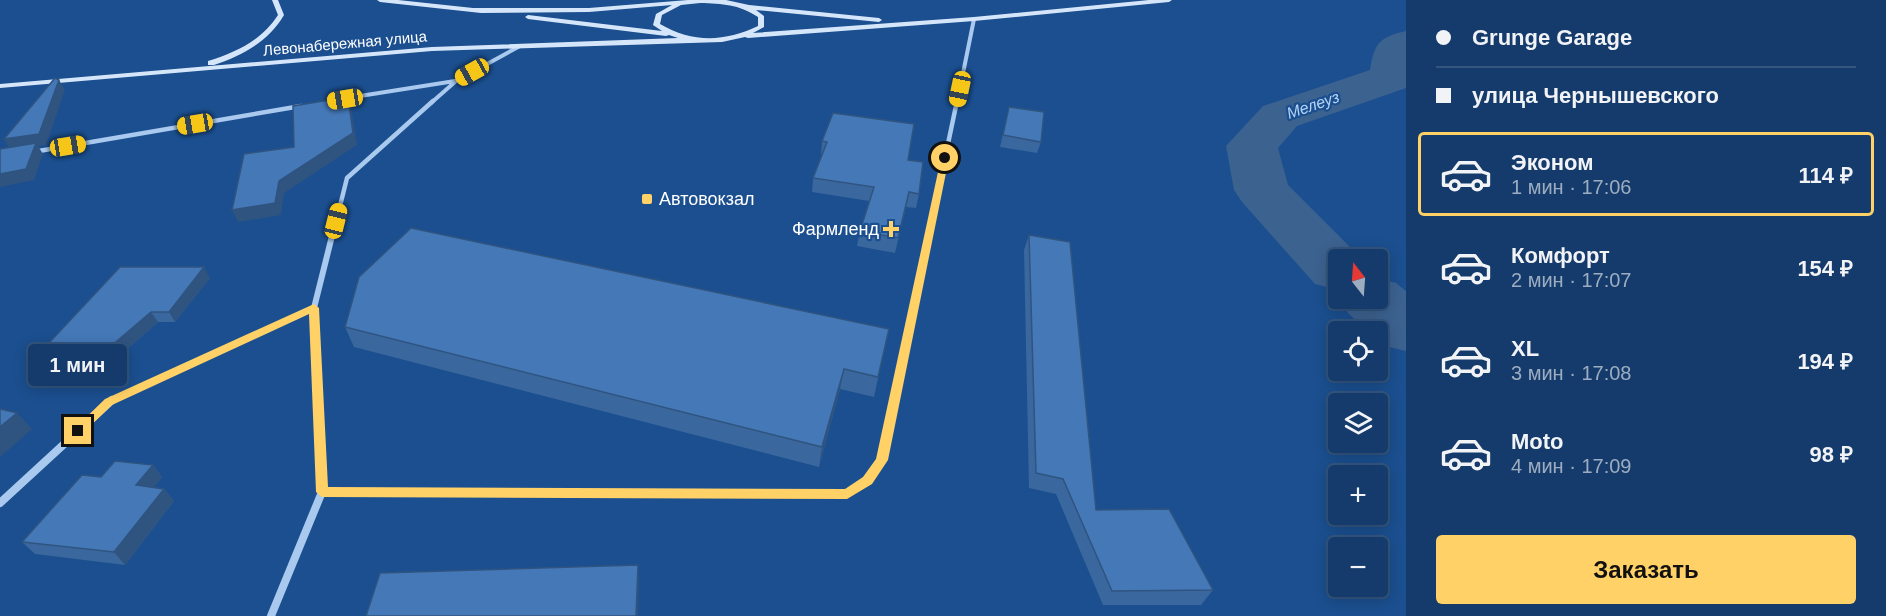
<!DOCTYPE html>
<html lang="ru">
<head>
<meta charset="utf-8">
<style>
  body { margin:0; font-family:Helvetica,sans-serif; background:#1d4271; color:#f1f3f6; height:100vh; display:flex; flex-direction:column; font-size:22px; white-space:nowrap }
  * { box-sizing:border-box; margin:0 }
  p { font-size:20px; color:#9dadc1 }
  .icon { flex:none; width:33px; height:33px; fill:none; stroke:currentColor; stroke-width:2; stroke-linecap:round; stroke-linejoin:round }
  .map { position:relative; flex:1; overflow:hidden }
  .drawer { display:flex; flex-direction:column; background:#143b6b; width:480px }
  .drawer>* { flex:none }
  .top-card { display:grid; align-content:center; height:132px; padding:0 30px; background:#143b6b }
  .needle { width:39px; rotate:343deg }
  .fabs { position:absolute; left:1328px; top:249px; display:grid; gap:12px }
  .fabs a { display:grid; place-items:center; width:60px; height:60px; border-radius:6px; background:#143b6b; box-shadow:0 3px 15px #0003,0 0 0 2px #33557e; font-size:30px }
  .end { position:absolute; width:27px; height:27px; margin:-14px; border:8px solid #ffd166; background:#111; box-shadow:0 0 0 3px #111 }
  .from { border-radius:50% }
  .bubble { position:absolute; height:42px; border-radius:6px; background:#143b6b; box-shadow:0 3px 15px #0003,0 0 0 2px #33557e; font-size:20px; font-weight:600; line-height:42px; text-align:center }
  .car { position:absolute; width:18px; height:36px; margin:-18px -9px; border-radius:8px; box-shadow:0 0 4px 2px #0007; background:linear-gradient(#f5c518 24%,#345 0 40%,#f5c518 0 76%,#345 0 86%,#f5c518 0) }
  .top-card b { display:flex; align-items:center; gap:21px; height:57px; font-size:22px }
  .top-card b+b { border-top:2px solid #33557e }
  .top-card i { width:15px; height:15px; background:#f1f3f6 }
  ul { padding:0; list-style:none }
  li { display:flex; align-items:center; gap:18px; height:84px; margin:0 12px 9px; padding:0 18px; border:3px solid transparent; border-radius:6px }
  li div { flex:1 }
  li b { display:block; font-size:22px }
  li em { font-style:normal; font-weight:600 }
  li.on { border-color:#ffd166 }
  li>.icon { width:54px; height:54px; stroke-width:1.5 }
  .button { display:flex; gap:12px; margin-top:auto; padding:12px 30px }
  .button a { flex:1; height:69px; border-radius:6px; background:#ffd166; color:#111; font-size:24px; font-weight:600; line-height:69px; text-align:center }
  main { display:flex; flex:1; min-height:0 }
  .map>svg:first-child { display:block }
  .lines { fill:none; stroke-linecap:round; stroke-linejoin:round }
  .river { fill:#3c6290; fill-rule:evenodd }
  .street-far3 { stroke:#a9c9ee; stroke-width:4 }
  .street-far2 { stroke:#a9c9ee; stroke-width:4.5 }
  .street-far1 { stroke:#a9c9ee; stroke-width:6 }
  .street { stroke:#a9c9ee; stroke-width:8 }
  .secondary { fill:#d6e6fa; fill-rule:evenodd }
  .wall { fill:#3a679d }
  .shaded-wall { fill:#305480 }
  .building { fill:#4478b7; stroke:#305480; stroke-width:1.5 }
  .route { fill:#ffd166 }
  .poi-dot { fill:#ffd166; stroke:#1b4f8f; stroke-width:2 }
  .labels { text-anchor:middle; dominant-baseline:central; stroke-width:4.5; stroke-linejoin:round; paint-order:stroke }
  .far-street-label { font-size:15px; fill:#fff; stroke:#1b4f8f }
  .far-water-label { font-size:16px; font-style:italic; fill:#b5d3f5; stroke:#1b4f8f }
  .poi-label { font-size:18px; fill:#fff; stroke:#1b4f8f; text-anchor:start }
</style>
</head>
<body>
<main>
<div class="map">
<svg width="1406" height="616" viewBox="0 0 1406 616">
  <rect width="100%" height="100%" fill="#1b4f8f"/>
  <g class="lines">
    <path class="river" d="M 1406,31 L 1406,88 L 1297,126 L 1278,148 L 1288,185 L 1363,260 L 1338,260 L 1338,290 L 1315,284 L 1242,202 L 1234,190 L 1226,146 L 1263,106 L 1370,70 C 1374,44 1379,37 1406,31 Z
      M 1377,278 L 1396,283 L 1406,291 L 1406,351 L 1381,345 L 1377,340 L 1377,332 L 1368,332 L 1348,313 L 1339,298 L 1377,298 Z"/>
    <path class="street-far3" d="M 341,99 L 455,81
      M 431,103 L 456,81 L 520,46
      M 957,103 L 974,19"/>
    <path class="street-far2" d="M 33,152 L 301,106
      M 333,234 L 347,178 L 433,101
      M 929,234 L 957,101"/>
    <path class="street-far1" d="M 109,402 L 314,308
      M 318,402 L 314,308 L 333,232
      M 894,402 L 930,232"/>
    <path class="street" d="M 322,492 L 847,494 L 867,481 L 882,460 L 894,400
      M 0,503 L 112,400
      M 271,616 L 322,492 L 318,400"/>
    <path class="secondary" d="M 272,0 L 278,0 L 284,15 C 268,42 243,55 214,65 L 208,65 L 208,61 C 236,52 261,41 278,15 Z
      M 377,0 L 398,0 L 473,8 L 589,8 L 688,0 L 726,0 L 749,5 L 879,18 L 882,20 L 879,22 L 756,10 L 764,16 L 764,27 L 753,33 L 974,17 L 1149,0 L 1172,0 L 1169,2 L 974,21 L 748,38 L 745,37 L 722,42 L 432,51 L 0,88 L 0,84 L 432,47 L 678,38 L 669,35 L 666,36 L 528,19 L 525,17 L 528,15 L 662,31 L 653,25 L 656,14 L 672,5 L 589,12 L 481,13 L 380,2 ZM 700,3 C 723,4 738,4 758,17 L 758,26 C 725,42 692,43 660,24 L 662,15 L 681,5 Z"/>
  </g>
  <path class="wall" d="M 1009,107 L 1041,142 L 1037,153 L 1000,147 Z
    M 822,141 L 908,160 L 919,194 L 916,208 L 906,207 L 895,253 L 857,246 L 860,231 L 869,201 L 812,192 L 813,178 L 822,155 L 821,155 Z
    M 1029,235 L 1096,510 L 1213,590 L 1201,605 L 1103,605 L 1056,494 L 1029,488 L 1024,250 Z
    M 210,278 L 175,322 L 158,322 L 91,381 L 42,371 L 33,360 Z
    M 345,327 L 889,329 L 874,397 L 840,389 L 819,467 L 354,347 Z
    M 153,465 L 162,477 L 154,487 L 164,489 L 174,501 L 125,565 L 35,554 L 22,542 L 101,477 Z"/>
  <path class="shaded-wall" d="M 59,80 L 65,90 L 46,145 L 38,146 L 43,154 L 34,180 L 0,187 L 0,174 L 11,151 L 4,139 Z
    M 348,97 L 351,107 L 357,145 L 284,193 L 281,215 L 238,222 L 232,210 L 279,181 Z
    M 204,267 L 210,278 L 175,322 L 169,312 Z
    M 151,312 L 158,322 L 91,381 L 83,370 Z
    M 844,369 L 840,389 L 819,467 L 822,447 Z
    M 17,413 L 32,429 L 0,457 L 0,427 Z
    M 153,465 L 162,477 L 146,498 L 136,485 Z
    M 164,489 L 174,501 L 125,565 L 114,552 Z
    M 638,565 L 639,581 L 638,616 L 636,616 Z"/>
  <path class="building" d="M 55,78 L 59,80 L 39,134 L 4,139 Z
    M 348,97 L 353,133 L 279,181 L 275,203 L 232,210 L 244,154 L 294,147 L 293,106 Z
    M 1009,107 L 1044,112 L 1041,142 L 1003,135 Z
    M 833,113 L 914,124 L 908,160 L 923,162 L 919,194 L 909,192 L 898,238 L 860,231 L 874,187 L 813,178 L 827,142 L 822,141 Z
    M 36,143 L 26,169 L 0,174 L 0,149 Z
    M 411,228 L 889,329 L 878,377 L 844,369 L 822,447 L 345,327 L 359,277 Z
    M 1029,235 L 1070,242 L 1096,510 L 1169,509 L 1213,590 L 1112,591 L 1063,479 L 1036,473 Z
    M 120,267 L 204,267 L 169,312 L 151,312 L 83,370 L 33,360 Z
    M 0,409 L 17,413 L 0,427 Z
    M 115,461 L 153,465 L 136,485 L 164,489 L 114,552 L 22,542 L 82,475 L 101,477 Z
    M 638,565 L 636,616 L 366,616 L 380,573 Z"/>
  <path class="route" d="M 945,156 L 949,158 L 888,460 L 872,484 L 847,499 L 322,497 L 316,492 L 309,314 L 112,405 L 82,434 L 78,435 L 72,431 L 105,399 L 314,304 L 319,308 L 328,487 L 845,489 L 863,477 L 876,459 L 941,158 Z"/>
  <g class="poi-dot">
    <rect x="641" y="193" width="12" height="12" rx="3"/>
    <path d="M888 220h6v6h6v6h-6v6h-6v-6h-6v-6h6z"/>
  </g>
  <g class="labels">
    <g class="far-street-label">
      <text transform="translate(345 43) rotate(-5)">Левонабережная улица</text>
    </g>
    <g class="far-water-label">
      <text transform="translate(1313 105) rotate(-19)">Мелеуз</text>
    </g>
    <g class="poi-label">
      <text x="659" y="199">Автовокзал</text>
      <text x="879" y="229" text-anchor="end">Фармленд</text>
    </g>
  </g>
</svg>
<div class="fabs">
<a><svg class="needle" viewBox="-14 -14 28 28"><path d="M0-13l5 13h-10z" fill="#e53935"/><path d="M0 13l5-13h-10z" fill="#9dadc1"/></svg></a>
<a><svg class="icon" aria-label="locate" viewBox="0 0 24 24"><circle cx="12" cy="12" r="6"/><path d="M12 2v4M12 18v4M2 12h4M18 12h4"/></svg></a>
<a><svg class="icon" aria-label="layers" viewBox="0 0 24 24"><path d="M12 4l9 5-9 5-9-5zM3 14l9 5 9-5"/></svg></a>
<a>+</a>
<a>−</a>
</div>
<i class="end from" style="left:945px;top:158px"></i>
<i class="end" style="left:78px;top:431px"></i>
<div class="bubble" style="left:28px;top:344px;width:99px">1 мин</div>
<i class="car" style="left:472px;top:72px;rotate:241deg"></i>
<i class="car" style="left:960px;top:89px;rotate:192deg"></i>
<i class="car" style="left:345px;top:99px;rotate:261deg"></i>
<i class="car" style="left:195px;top:124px;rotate:260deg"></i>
<i class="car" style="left:68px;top:146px;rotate:81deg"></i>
<i class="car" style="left:336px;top:221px;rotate:14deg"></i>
</div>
<section class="drawer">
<div class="top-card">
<b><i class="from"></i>Grunge Garage</b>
<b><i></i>улица Чернышевского</b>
</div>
<ul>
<li class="on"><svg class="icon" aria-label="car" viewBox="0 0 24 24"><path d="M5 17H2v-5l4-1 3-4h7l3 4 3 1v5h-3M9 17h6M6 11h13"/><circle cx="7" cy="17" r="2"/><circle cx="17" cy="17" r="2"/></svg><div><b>Эконом</b><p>1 мин · 17:06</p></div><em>114 ₽</em></li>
<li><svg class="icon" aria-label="car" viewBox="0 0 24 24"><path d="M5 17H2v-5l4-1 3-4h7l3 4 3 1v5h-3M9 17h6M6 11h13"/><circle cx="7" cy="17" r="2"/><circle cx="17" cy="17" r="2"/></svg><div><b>Комфорт</b><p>2 мин · 17:07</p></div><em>154 ₽</em></li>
<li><svg class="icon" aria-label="car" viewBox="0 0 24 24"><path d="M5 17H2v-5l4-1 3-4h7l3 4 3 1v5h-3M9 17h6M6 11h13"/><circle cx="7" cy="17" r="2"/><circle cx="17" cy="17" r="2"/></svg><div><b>XL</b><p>3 мин · 17:08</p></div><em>194 ₽</em></li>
<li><svg class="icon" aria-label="car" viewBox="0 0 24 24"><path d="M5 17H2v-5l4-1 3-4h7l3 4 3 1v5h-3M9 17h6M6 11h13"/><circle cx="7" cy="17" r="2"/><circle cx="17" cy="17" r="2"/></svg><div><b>Moto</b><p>4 мин · 17:09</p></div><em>98 ₽</em></li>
</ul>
<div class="button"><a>Заказать</a></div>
</section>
</main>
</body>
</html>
